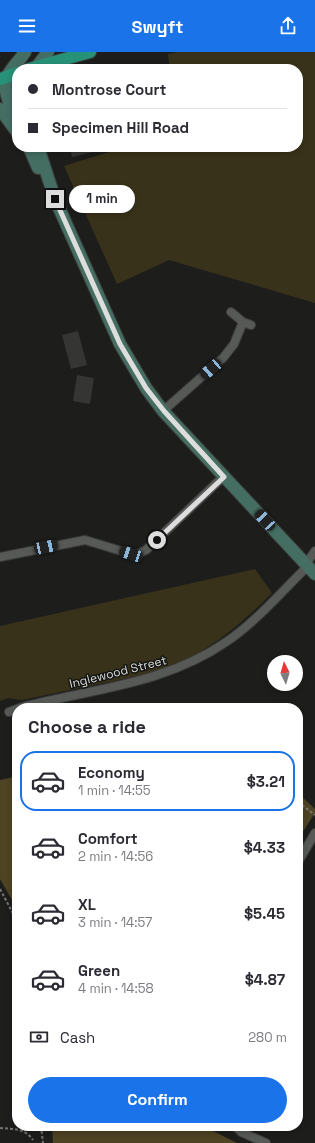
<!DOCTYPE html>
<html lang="en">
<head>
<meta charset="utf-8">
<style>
  body { margin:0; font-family:"Space Grotesk",sans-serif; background:#f2f2f3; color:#2b2b33; height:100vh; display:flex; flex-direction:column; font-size:15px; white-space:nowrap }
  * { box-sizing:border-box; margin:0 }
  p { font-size:13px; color:#7c7c81 }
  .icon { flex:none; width:22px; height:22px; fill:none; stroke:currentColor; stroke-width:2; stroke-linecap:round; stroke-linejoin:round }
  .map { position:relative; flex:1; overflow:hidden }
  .side { position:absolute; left:12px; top:651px; width:291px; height:428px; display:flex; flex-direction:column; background:#fff; border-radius:16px; box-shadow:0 2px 6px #0003 }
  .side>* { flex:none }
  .hud { position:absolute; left:12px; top:12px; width:291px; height:88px; border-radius:16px; box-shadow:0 2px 6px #0003; display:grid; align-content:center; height:88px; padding:0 16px; background:#fff }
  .needle { width:26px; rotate:355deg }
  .fabs { position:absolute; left:267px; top:603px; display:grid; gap:8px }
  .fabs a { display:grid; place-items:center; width:36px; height:36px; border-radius:50%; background:#fff; box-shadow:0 2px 6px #0003; font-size:20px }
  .end { position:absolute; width:18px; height:18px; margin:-9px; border:5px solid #dcdddc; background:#111; box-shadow:0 0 0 2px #111 }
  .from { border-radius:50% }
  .bubble { position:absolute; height:28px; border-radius:14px; background:#fff; box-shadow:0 2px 6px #0003; font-size:13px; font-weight:600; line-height:28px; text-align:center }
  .car { position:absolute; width:12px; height:24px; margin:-12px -6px; border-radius:5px; box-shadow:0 0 3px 1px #0007; background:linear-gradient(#222 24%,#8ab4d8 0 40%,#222 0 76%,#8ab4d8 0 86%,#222 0) }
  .hud b { display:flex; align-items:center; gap:14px; height:38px; font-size:15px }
  .hud b+b { border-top:1px solid #e1e1e2 }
  .hud i { width:10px; height:10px; background:#2b2b33 }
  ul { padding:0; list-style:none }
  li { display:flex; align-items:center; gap:12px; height:60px; margin:0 8px 6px; padding:0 8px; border:2px solid transparent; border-radius:16px }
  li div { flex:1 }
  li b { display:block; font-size:15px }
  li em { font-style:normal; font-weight:600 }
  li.active { border-color:#1a73e8 }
  li>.icon { width:36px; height:36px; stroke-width:1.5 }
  h2 { padding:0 16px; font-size:18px; line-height:48px }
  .pay { display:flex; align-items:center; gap:10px; height:44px; padding:0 16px; font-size:15px }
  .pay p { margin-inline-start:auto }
  .cta { display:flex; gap:8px; margin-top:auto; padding:8px 16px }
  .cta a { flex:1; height:46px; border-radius:24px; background:#1a73e8; color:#fff; font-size:16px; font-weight:600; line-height:46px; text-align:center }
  header { display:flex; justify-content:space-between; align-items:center; height:52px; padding:0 16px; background:#1a73e8; color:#fff; font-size:18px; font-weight:600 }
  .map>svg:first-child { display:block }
  .green { fill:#39321a }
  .forest { fill:#4e4323 }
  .building { fill:#353533 }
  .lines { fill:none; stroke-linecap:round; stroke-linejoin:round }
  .minor-casing { stroke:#3a3b3a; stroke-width:10 }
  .secondary-casing { stroke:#3a3b3a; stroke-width:14 }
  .trunk-casing { stroke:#3a3b3a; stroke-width:14 }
  .path { stroke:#747573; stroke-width:2; stroke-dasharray:3 2; stroke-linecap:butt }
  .minor { stroke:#575957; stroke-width:8 }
  .secondary { stroke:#456e63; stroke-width:12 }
  .trunk { stroke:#279278; stroke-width:12 }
  .route { stroke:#dcdddc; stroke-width:5 }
  .labels { text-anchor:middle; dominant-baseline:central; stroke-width:3; stroke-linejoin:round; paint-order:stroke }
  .street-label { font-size:12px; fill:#dcdddc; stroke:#131513 }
</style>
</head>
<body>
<header><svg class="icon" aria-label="menu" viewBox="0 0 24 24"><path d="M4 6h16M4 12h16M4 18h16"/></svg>Swyft<svg class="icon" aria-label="share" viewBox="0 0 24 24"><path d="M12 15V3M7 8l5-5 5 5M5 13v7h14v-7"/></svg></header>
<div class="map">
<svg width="315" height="1091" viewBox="0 0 315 1091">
  <rect width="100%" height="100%" fill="#1d1e1c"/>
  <path class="green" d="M 178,0 L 315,0 L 315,251 L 169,208 L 117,232 L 64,114 L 125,95 L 298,95 L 298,17 L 170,17 L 168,2 Z
    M 255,517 L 272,541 C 244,569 215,595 177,612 C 156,621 132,625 109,630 C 80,636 51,642 22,648 L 8,646 L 0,649 L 0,574 Z"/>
  <path class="forest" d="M 14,725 L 17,728 L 17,857 L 0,827 L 0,728 Z
    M 298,741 L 315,757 L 315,761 L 298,787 Z
    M 52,1074 L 203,1074 L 237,1091 L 53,1091 Z"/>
  <path class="building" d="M 70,95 L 101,95 L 101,98 L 72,105 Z
    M 78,279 L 87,313 L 71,317 L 62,283 Z
    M 77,323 L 94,326 L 90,352 L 73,349 Z"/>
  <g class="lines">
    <defs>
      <path id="minor" d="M 231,260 L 243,270 L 251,273
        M 163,359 L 223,306 L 234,292 L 243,270
        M 0,505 L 85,488 L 131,502 L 138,502 L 146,498 L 223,425
        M 306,512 L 315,499
        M 19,656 C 89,637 164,633 226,590 C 256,570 281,540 308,514
        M 9,660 L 17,657
        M 298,810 L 315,781
        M 235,1074 L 241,1080 L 266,1091"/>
      <path id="secondary" d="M 35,17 L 48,0
        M 0,57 L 17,80
        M 17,68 C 11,55 1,38 8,23 C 12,15 20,8 25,0
        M 29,95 L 38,116
        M 38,95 L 55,147 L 120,292 L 146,336 L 163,359 L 315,522"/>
      <path id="trunk" d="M 29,17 L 90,0
        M 0,27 L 17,21"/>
    </defs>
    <use href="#minor" class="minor-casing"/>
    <use href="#secondary" class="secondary-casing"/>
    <use href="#trunk" class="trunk-casing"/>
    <path class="path" d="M 298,750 L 315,763
      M 0,837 L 17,869
      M 41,1074 L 43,1091
      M 0,1076 C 13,1077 25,1076 33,1088"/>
    <use href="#minor" class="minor"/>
    <use href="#secondary" class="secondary"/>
    <use href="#trunk" class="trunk"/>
  </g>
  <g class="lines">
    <path class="route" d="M 55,147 L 120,292 L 146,336 L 164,359 L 224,425 L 157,488"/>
  </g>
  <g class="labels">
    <g class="street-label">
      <text transform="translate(118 620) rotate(-14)">Inglewood Street</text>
    </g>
  </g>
</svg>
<div class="fabs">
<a><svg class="needle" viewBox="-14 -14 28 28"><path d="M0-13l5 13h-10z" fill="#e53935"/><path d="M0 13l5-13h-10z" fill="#7c7c81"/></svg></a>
</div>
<i class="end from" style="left:157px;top:488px"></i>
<i class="end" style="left:55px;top:147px"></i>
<div class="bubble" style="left:69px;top:133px;width:66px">1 min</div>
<i class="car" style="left:211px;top:317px;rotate:229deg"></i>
<i class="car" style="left:265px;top:468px;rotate:317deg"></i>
<i class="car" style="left:46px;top:495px;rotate:78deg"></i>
<i class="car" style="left:131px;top:502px;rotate:288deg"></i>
<div class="hud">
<b><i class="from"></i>Montrose Court</b>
<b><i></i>Specimen Hill Road</b>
</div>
<section class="side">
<h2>Choose a ride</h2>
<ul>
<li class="active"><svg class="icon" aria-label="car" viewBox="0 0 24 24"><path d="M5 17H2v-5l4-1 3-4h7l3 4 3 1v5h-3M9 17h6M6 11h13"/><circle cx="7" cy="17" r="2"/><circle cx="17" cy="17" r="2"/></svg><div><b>Economy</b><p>1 min · 14:55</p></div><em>$3.21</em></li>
<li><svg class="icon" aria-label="car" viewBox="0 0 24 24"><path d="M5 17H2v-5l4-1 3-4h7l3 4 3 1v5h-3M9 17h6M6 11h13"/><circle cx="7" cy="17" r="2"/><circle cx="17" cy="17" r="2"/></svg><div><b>Comfort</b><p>2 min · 14:56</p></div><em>$4.33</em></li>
<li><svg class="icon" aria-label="car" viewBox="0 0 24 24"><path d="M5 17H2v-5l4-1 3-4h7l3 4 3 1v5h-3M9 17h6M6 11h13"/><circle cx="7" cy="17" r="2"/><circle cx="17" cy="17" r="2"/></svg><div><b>XL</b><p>3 min · 14:57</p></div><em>$5.45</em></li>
<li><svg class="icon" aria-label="car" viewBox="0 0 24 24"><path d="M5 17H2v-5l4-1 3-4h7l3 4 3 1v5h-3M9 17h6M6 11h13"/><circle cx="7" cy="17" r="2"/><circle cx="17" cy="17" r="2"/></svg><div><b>Green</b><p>4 min · 14:58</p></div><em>$4.87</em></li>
</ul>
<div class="pay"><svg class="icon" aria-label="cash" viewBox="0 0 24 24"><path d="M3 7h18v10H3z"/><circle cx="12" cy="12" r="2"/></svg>Cash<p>280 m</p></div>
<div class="cta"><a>Confirm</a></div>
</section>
</div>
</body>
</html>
